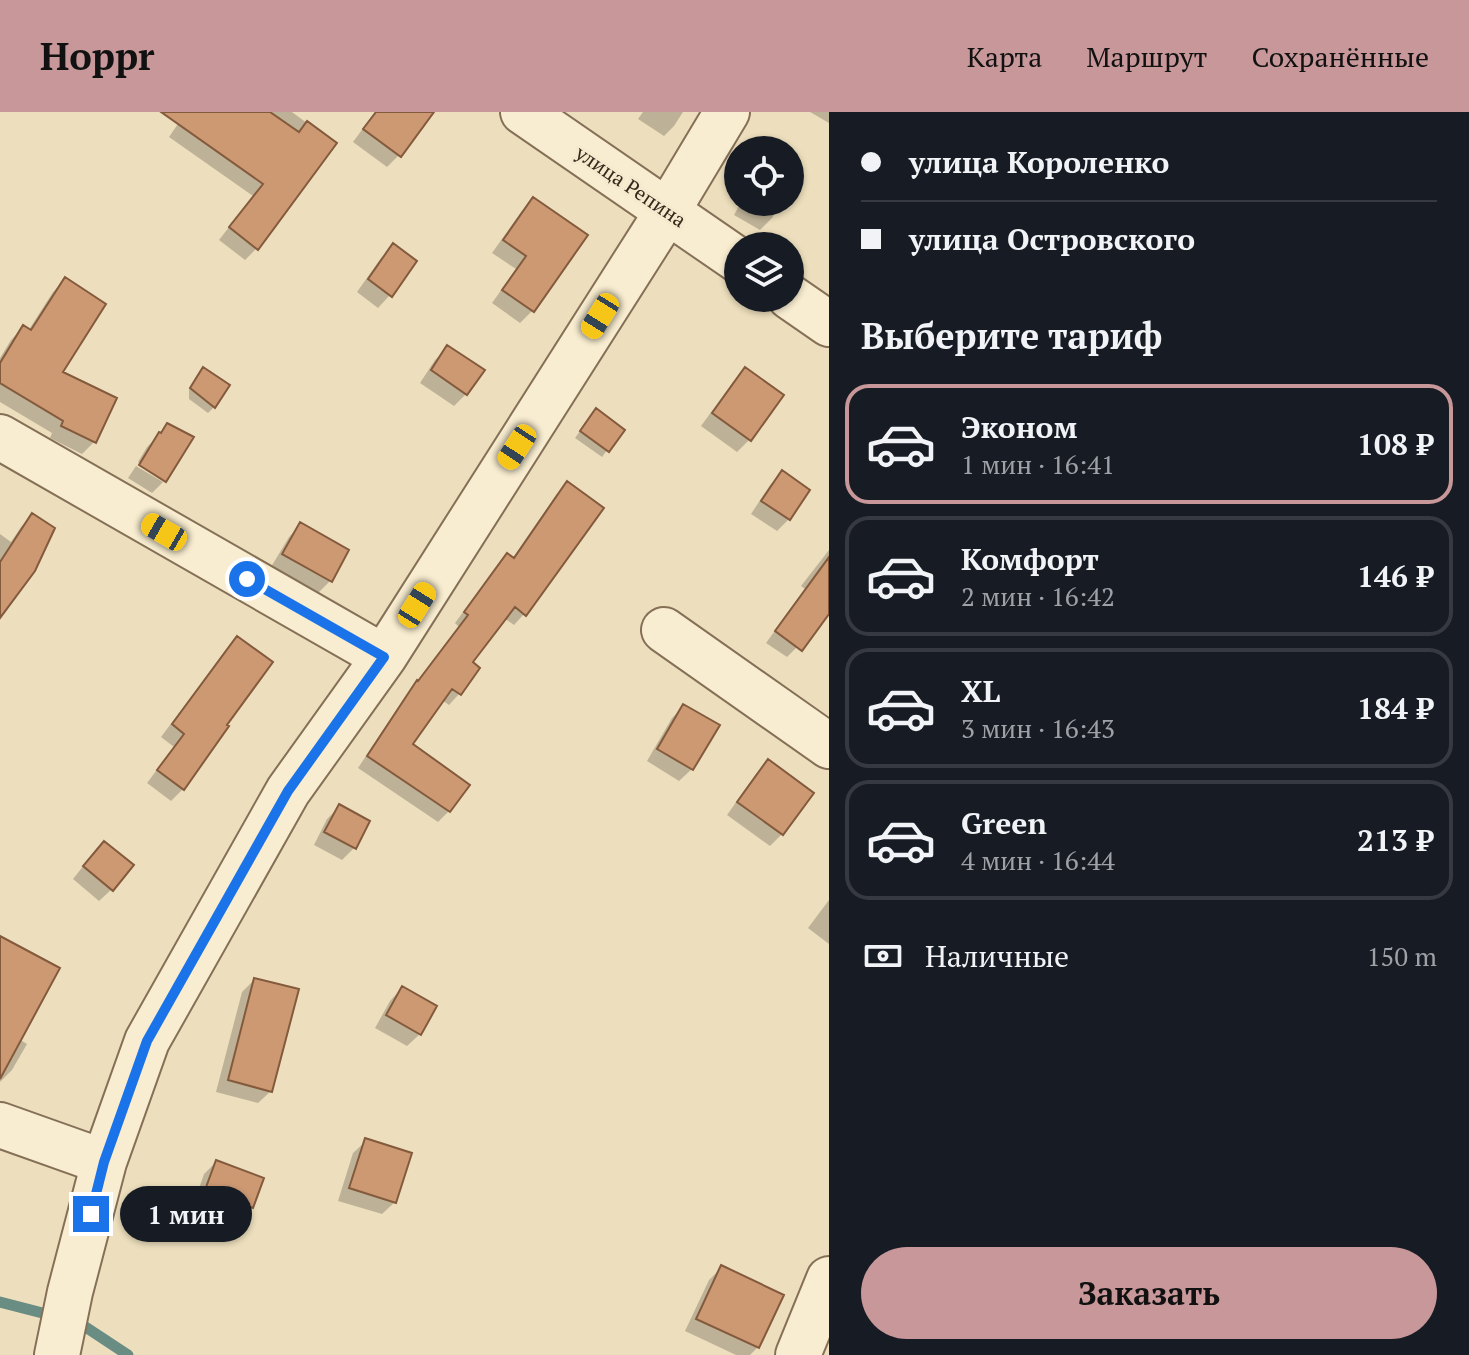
<!DOCTYPE html>
<html lang="ru">
<head>
<meta charset="utf-8">
<style>
  body { margin:0; font-family:"PT Serif",serif; background:#242831; color:#f1f3f6; height:100vh; display:flex; flex-direction:column; font-size:30px; white-space:nowrap }
  * { box-sizing:border-box; margin:0 }
  p { font-size:26px; color:#9ea1a6 }
  .icon { flex:none; width:44px; height:44px; fill:none; stroke:currentColor; stroke-width:2; stroke-linecap:round; stroke-linejoin:round }
  .map { position:relative; flex:1; overflow:hidden }
  .side { display:flex; flex-direction:column; background:#171b24; width:640px }
  .side>* { flex:none }
  .top-card { display:grid; align-content:center; height:176px; padding:0 32px; background:#171b24 }
  .buttons { position:absolute; left:724px; top:24px; display:grid; gap:16px }
  .buttons a { display:grid; place-items:center; width:80px; height:80px; border-radius:50%; background:#171b24; box-shadow:0 2px 6px #0004; font-size:40px }
  .end { position:absolute; width:36px; height:36px; margin:-18px; border:10px solid #1a73e8; background:#fff; box-shadow:0 0 0 4px #fff }
  .from { border-radius:50% }
  .bubble { position:absolute; height:56px; border-radius:28px; background:#171b24; box-shadow:0 2px 6px #0004; font-size:26px; font-weight:700; line-height:56px; text-align:center }
  .car { position:absolute; width:24px; height:48px; margin:-24px -12px; border-radius:10px; box-shadow:0 0 6px 2px #0007; background:linear-gradient(#f5c518 24%,#345 0 40%,#f5c518 0 76%,#345 0 86%,#f5c518 0) }
  .top-card b { display:flex; align-items:center; gap:28px; height:76px; font-size:30px }
  .top-card b+b { border-top:2px solid #363941 }
  .top-card i { width:20px; height:20px; background:#f1f3f6 }
  ul { padding:0; list-style:none }
  li { display:flex; align-items:center; gap:24px; height:120px; margin:0 16px 12px; padding:0 16px; border:4px solid #363941; border-radius:24px }
  li div { flex:1 }
  li b { display:block; font-size:30px }
  li em { font-style:normal; font-weight:700 }
  li.selected { border-color:#c79799 }
  li>.icon { width:72px; height:72px; stroke-width:1.5 }
  h2 { padding:0 32px; font-size:36px; line-height:96px }
  .pay { display:flex; align-items:center; gap:20px; height:88px; padding:0 32px; font-size:30px }
  .pay p { margin-inline-start:auto }
  .action { display:flex; gap:16px; margin-top:auto; padding:16px 32px }
  .action a { flex:1; height:92px; border-radius:48px; background:#c79799; color:#111; font-size:32px; font-weight:700; line-height:92px; text-align:center }
  header { display:flex; align-items:center; gap:48px; box-sizing:border-box; height:112px; padding:0 40px; background:#c79799; color:#111 }
  header strong { font-size:38px }
  nav { display:flex; gap:44px; margin-inline-start:auto; font-size:28px }
  main { display:flex; flex:1; min-height:0 }
  .map>svg:first-child { display:block }
  .shadow { fill:#0003 }
  .lines { fill:none; stroke-linecap:round; stroke-linejoin:round }
  .stream { stroke:#698c83; stroke-width:11 }
  .building { fill:#cc9973; stroke:#845a3d; stroke-width:2 }
  .minor-casing { stroke:#857057; stroke-width:48 }
  .minor { stroke:#f8edd0; stroke-width:44 }
  .route { stroke:#1a73e8; stroke-width:10 }
  .labels { text-anchor:middle; dominant-baseline:central; stroke-width:6; stroke-linejoin:round; paint-order:stroke }
  .street-label { font-size:20px; fill:#34281b; stroke:#f5eacd }
</style>
</head>
<body>
<header>
<strong>Hoppr</strong>
<nav><a>Карта</a><a>Маршрут</a><a>Сохранённые</a></nav>
</header>
<main>
<div class="map">
<svg width="829" height="1243" viewBox="0 0 829 1243">
  <rect width="100%" height="100%" fill="#eddfbd"/>
  <path class="shadow" d="M 186,0 L 292,0 L 334,31 L 256,137 L 245,148 L 219,128 L 253,84 L 169,25 Z
    M 375,0 L 420,0 L 399,43 L 387,55 L 353,30 Z
    M 643,0 L 683,0 L 674,14 L 664,24 L 638,7 Z
    M 810,0 L 829,0 L 829,11 Z
    M 790,53 L 799,59 L 790,74 Z
    M 533,87 L 532,199 L 520,211 L 492,191 L 516,157 L 492,141 L 521,100 Z
    M 741,90 L 781,90 L 772,106 L 760,118 L 734,103 Z
    M 393,134 L 390,183 L 378,196 L 357,180 L 381,146 Z
    M 65,168 L 60,260 L 94,330 L 82,342 L 50,326 L 52,321 L 0,290 L 0,246 L 11,228 L 23,215 L 28,219 L 53,180 Z
    M 447,236 L 466,282 L 454,294 L 420,271 L 435,248 Z
    M 745,257 L 749,328 L 737,340 L 701,314 L 733,270 Z
    M 198,264 L 214,295 L 208,301 L 189,287 L 189,278 Z
    M 590,305 L 622,318 L 602,345 L 575,326 Z
    M 168,314 L 191,326 L 164,369 L 164,367 L 138,350 L 147,335 Z
    M 136,354 L 163,370 L 152,381 L 128,366 Z
    M 782,361 L 789,407 L 777,419 L 751,402 L 770,373 Z
    M 567,372 L 524,502 L 514,513 L 504,506 L 470,551 L 478,556 L 459,582 L 449,593 L 442,588 L 410,632 L 449,699 L 438,710 L 358,656 L 407,582 L 415,573 L 459,515 L 455,511 L 497,454 L 507,443 L 512,447 L 556,383 Z
    M 32,404 L 0,502 L 0,422 L 11,430 L 21,415 Z
    M 301,412 L 330,469 L 318,481 L 271,455 L 289,425 Z
    M 829,438 L 829,494 L 797,535 L 787,545 L 766,531 L 805,477 L 801,474 Z
    M 237,526 L 183,677 L 171,689 L 147,671 L 174,635 L 161,625 L 225,539 Z
    M 684,594 L 692,657 L 679,669 L 647,649 L 672,606 Z
    M 768,650 L 782,722 L 770,734 L 727,703 L 756,662 Z
    M 339,695 L 354,736 L 342,748 L 314,733 L 327,707 Z
    M 92,743 L 112,777 L 99,789 L 73,767 Z
    M 829,788 L 829,832 L 808,816 Z
    M 0,827 L 19,927 L 27,932 L 12,958 L 0,970 Z
    M 254,868 L 271,979 L 258,991 L 216,980 L 242,880 Z
    M 402,876 L 420,922 L 407,934 L 375,916 L 390,889 Z
    M 366,1029 L 395,1090 L 382,1102 L 338,1089 L 353,1041 Z
    M 216,1050 L 251,1095 L 239,1108 L 194,1091 L 204,1062 Z
    M 721,1156 L 758,1235 L 750,1243 L 736,1243 L 685,1219 L 709,1168 Z"/>
  <g class="lines">
    <path class="stream" d="M 0,1190 L 58,1205
      M 74,1209 L 81,1212 L 128,1243"/>
  </g>
  <path class="building" d="M 161,0 L 270,0 L 299,20 L 307,9 L 337,31 L 258,138 L 229,115 L 263,72 Z
    M 376,0 L 434,0 L 401,45 L 363,17 Z
    M 533,85 L 588,123 L 534,200 L 502,178 L 526,144 L 503,128 Z
    M 393,131 L 417,149 L 392,185 L 368,167 Z
    M 65,165 L 106,192 L 63,260 L 117,286 L 96,331 L 61,314 L 63,309 L 0,271 L 0,251 L 23,213 L 31,218 Z
    M 447,233 L 485,258 L 467,283 L 431,258 Z
    M 203,255 L 230,273 L 215,296 L 190,276 Z
    M 745,255 L 784,283 L 751,329 L 712,301 Z
    M 596,296 L 625,318 L 609,340 L 580,319 Z
    M 167,311 L 194,325 L 166,370 L 139,353 L 159,320 L 161,321 Z
    M 782,358 L 810,378 L 790,408 L 761,389 Z
    M 567,369 L 604,396 L 526,504 L 515,495 L 473,550 L 480,556 L 461,583 L 452,577 L 413,632 L 470,673 L 450,700 L 367,644 L 417,568 L 418,569 L 468,503 L 464,500 L 507,441 L 514,446 Z
    M 32,401 L 55,416 L 35,459 L 0,506 L 0,450 Z
    M 300,410 L 349,438 L 332,470 L 282,442 Z
    M 829,445 L 829,502 L 802,539 L 775,519 Z
    M 237,524 L 273,550 L 227,613 L 229,614 L 184,678 L 157,658 L 184,622 L 172,612 Z
    M 683,592 L 720,613 L 693,658 L 657,637 Z
    M 768,647 L 814,681 L 783,723 L 737,690 Z
    M 339,692 L 370,709 L 356,737 L 324,720 Z
    M 104,729 L 134,753 L 113,779 L 83,754 Z
    M 0,824 L 60,856 L 0,967 Z
    M 254,866 L 299,877 L 272,980 L 228,968 Z
    M 402,874 L 437,894 L 421,923 L 386,903 Z
    M 365,1026 L 412,1041 L 396,1091 L 349,1076 Z
    M 216,1048 L 264,1066 L 253,1096 L 205,1078 Z
    M 721,1153 L 784,1183 L 759,1236 L 696,1207 Z"/>
  <g class="lines">
    <defs>
      <path id="minor" d="M 523,0 L 738,148
        M 790,185 L 829,212
        M 0,325 L 384,545
        M 664,518 L 829,634
        M 0,1013 L 104,1050
        M 57,1243 L 70,1180 L 104,1050 L 147,929 L 288,679 L 384,545 L 667,100 L 727,0
        M 798,1243 L 829,1167"/>
    </defs>
    <use href="#minor" class="minor-casing"/>
    <use href="#minor" class="minor"/>
  </g>
  <g class="lines">
    <path class="route" d="M 91,1102 L 104,1050 L 147,929 L 288,679 L 384,545 L 247,467"/>
  </g>
  <g class="labels">
    <g class="street-label">
      <text transform="translate(631 74) rotate(34)">улица Репина</text>
    </g>
  </g>
</svg>
<div class="buttons">
<a><svg class="icon" aria-label="locate" viewBox="0 0 24 24"><circle cx="12" cy="12" r="6"/><path d="M12 2v4M12 18v4M2 12h4M18 12h4"/></svg></a>
<a><svg class="icon" aria-label="layers" viewBox="0 0 24 24"><path d="M12 4l9 5-9 5-9-5zM3 14l9 5 9-5"/></svg></a>
</div>
<i class="end from" style="left:247px;top:467px"></i>
<i class="end" style="left:91px;top:1102px"></i>
<div class="bubble" style="left:120px;top:1074px;width:132px">1 мин</div>
<i class="car" style="left:600px;top:204px;rotate:212deg"></i>
<i class="car" style="left:517px;top:335px;rotate:213deg"></i>
<i class="car" style="left:164px;top:420px;rotate:300deg"></i>
<i class="car" style="left:417px;top:493px;rotate:32deg"></i>
</div>
<section class="side">
<div class="top-card">
<b><i class="from"></i>улица Короленко</b>
<b><i></i>улица Островского</b>
</div>
<h2>Выберите тариф</h2>
<ul>
<li class="selected"><svg class="icon" aria-label="car" viewBox="0 0 24 24"><path d="M5 17H2v-5l4-1 3-4h7l3 4 3 1v5h-3M9 17h6M6 11h13"/><circle cx="7" cy="17" r="2"/><circle cx="17" cy="17" r="2"/></svg><div><b>Эконом</b><p>1 мин · 16:41</p></div><em>108 ₽</em></li>
<li><svg class="icon" aria-label="car" viewBox="0 0 24 24"><path d="M5 17H2v-5l4-1 3-4h7l3 4 3 1v5h-3M9 17h6M6 11h13"/><circle cx="7" cy="17" r="2"/><circle cx="17" cy="17" r="2"/></svg><div><b>Комфорт</b><p>2 мин · 16:42</p></div><em>146 ₽</em></li>
<li><svg class="icon" aria-label="car" viewBox="0 0 24 24"><path d="M5 17H2v-5l4-1 3-4h7l3 4 3 1v5h-3M9 17h6M6 11h13"/><circle cx="7" cy="17" r="2"/><circle cx="17" cy="17" r="2"/></svg><div><b>XL</b><p>3 мин · 16:43</p></div><em>184 ₽</em></li>
<li><svg class="icon" aria-label="car" viewBox="0 0 24 24"><path d="M5 17H2v-5l4-1 3-4h7l3 4 3 1v5h-3M9 17h6M6 11h13"/><circle cx="7" cy="17" r="2"/><circle cx="17" cy="17" r="2"/></svg><div><b>Green</b><p>4 мин · 16:44</p></div><em>213 ₽</em></li>
</ul>
<div class="pay"><svg class="icon" aria-label="cash" viewBox="0 0 24 24"><path d="M3 7h18v10H3z"/><circle cx="12" cy="12" r="2"/></svg>Наличные<p>150 m</p></div>
<div class="action"><a>Заказать</a></div>
</section>
</main>
</body>
</html>
